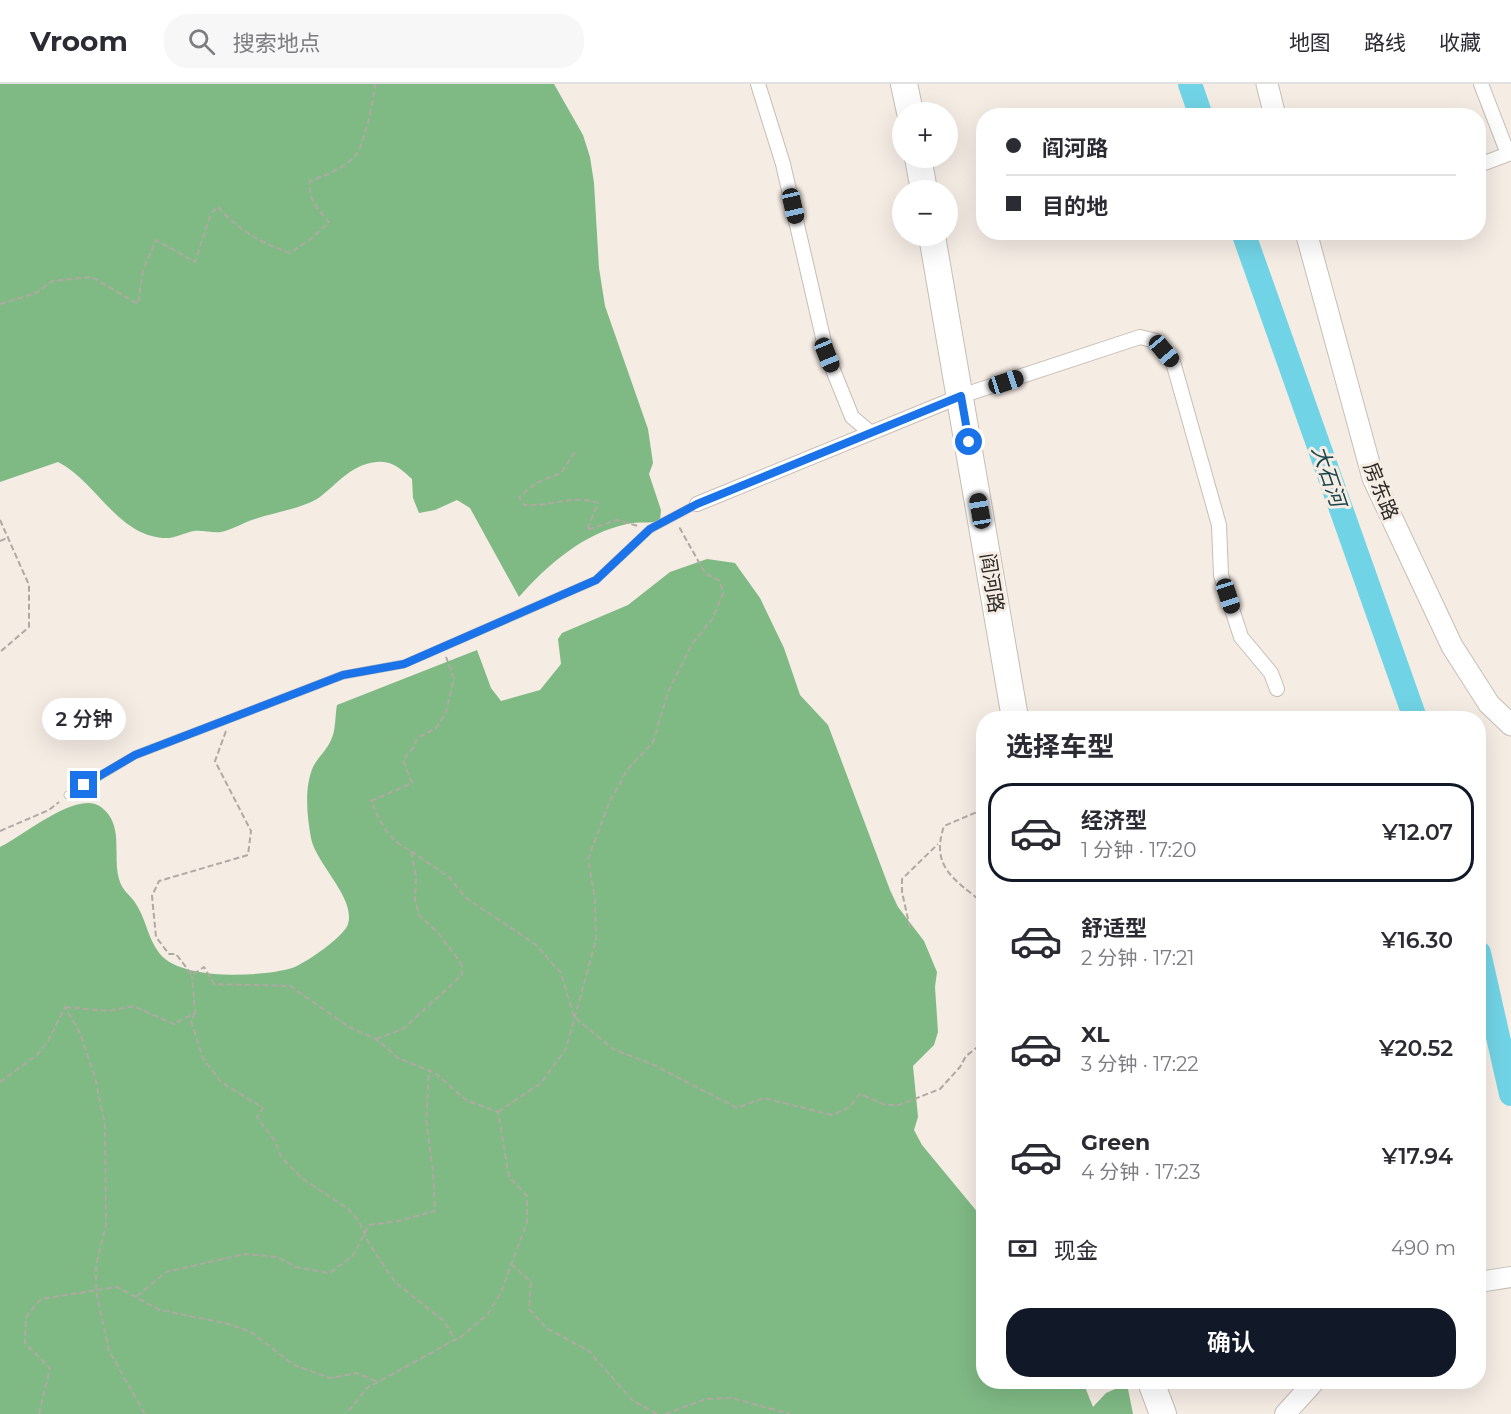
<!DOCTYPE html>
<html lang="zh">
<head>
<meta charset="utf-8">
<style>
  body { margin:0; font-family:Montserrat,"Noto Sans SC",sans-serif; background:#f7f7f7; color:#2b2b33; height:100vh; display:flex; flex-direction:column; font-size:22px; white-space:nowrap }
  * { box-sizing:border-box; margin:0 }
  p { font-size:20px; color:#7c7c81 }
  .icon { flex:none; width:33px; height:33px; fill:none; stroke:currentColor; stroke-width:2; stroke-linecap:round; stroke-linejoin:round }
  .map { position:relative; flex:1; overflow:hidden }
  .drawer { position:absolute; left:976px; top:627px; width:510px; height:678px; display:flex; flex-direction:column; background:#fff; border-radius:24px; box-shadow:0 6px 24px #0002 }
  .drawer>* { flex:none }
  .hud { position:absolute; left:976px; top:24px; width:510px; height:132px; border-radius:24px; box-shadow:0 6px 24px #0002; display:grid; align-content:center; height:132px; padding:0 30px; background:#fff }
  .controls { position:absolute; left:892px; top:18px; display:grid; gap:12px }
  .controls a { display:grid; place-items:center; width:66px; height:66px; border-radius:50%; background:#fff; box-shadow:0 6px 24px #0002; font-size:30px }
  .end { position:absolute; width:27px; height:27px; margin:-14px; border:8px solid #1a73e8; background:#fff; box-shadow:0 0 0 3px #fff }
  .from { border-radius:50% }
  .bubble { position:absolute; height:42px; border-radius:21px; background:#fff; box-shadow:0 6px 24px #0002; font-size:20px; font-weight:600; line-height:42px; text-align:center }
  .car { position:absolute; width:18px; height:36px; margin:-18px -9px; border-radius:8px; box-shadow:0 0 4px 2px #0007; background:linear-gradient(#222 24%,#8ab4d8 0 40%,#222 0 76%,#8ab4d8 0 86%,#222 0) }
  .hud b { display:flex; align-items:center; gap:21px; height:57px; font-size:22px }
  .hud b+b { border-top:2px solid #e1e1e2 }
  .hud i { width:15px; height:15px; background:#2b2b33 }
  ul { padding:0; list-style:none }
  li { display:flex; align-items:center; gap:18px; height:99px; margin:0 12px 9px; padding:0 18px; border:3px solid transparent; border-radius:24px }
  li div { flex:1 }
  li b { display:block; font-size:22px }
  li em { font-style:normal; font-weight:600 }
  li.current { border-color:#111827 }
  li>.icon { width:54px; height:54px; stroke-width:1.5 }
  h2 { padding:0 30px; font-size:27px; line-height:72px }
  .pay { display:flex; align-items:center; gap:15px; height:66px; padding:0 30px; font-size:22px }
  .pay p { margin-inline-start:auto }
  .cta { display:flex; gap:12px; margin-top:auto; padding:12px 30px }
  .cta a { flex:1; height:69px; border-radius:24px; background:#111827; color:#fff; font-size:24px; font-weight:600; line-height:69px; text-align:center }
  header { display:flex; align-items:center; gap:36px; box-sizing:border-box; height:84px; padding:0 30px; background:#fff; border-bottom:2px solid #e1e1e2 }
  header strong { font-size:28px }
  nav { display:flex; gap:33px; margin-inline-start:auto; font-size:21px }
  .search { width:420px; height:54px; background:#f7f7f7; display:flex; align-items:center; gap:15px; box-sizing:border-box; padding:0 21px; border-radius:24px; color:#7c7c81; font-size:22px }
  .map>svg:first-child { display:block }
  .forest { fill:#7fb984 }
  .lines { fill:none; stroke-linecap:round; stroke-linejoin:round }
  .river { stroke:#71d4e6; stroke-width:24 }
  .lane-casing { stroke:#c6beb6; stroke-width:9 }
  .street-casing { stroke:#c6beb6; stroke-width:16 }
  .secondary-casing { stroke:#c6beb6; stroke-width:22 }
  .primary-casing { stroke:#c6beb6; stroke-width:23 }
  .highway-casing { stroke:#c6beb6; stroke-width:28 }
  .path { stroke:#b0a9a3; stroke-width:2; stroke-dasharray:6 3; stroke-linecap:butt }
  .lane { stroke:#fff; stroke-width:7 }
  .street { stroke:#fff; stroke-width:14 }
  .secondary { stroke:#fff; stroke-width:20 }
  .primary { stroke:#fff; stroke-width:21 }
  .highway { stroke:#fff; stroke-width:26 }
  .route { stroke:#1a73e8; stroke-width:8 }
  .labels { text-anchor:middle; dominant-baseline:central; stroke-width:6; stroke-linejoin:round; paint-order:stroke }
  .street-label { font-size:20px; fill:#2c2926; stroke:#f5ece4 }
  .water-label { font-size:21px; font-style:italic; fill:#19464e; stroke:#f5ece4 }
</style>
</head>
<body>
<header>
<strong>Vroom</strong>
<div class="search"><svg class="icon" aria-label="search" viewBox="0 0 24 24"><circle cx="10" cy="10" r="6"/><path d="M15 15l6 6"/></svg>搜索地点</div>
<nav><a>地图</a><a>路线</a><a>收藏</a></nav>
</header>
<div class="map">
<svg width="1511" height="1330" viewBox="0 0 1511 1330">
  <rect width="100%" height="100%" fill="#f5ece4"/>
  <path class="forest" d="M 0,0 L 554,0 L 583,51 L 590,73 L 594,99 L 599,184 L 605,222 L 648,345 L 653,379 L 649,390 L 661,426 L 660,437 C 648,440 638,437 627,440 C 584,449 547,481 519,513 L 470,424 L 457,416 L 435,426 L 419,429 L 413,414 L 412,395 C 402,386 392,376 377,378 C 352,380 338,399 320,413 C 302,425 275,428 255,435 C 244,438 232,446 221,448 C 212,449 202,446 194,447 C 183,449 175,455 163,454 C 116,450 96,397 58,378 L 0,398 Z
    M 707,475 L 735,479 L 760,514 L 784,564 L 800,611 L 828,641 L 890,806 L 898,823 L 924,857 L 937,888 L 935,903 L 938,948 L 934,961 L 913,982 L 918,1033 L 914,1046 L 922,1061 L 984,1136 L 984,1298 L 1083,1298 L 1093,1323 L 1106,1309 L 1127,1300 L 1133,1330 L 0,1330 L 0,763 C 23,752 78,705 101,723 C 125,741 112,772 119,795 C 122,806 128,809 134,817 C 146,833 147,854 160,870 C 182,897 262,893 292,884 C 303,881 345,852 348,840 C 356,814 316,780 311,754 C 307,732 304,704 313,683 C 318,673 327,666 331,656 C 336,647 335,631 337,621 L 477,566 L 491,604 L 501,617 L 540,606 L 561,580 L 558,555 L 562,549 L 628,521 L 670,488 Z"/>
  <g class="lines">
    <path class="river" d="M 1190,0 L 1201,32
      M 1243,148 L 1415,634
      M 1479,869 L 1511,1010"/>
    <defs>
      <path id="lane" d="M 68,711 L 135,671 L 343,591 L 404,580 L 596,496 L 650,445 L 697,420"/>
      <path id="street" d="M 758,0 L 783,80 L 827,271 L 852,333 L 871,349
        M 1481,0 L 1508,70
        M 1479,81 L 1511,69
        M 697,420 L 961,312 L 1140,253 L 1156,257 L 1173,278 L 1219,441 L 1221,491 L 1241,553 L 1271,589 L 1277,605"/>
      <path id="secondary" d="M 1479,1198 L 1511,1193
        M 1285,1330 L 1314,1298"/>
      <path id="primary" d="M 1267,0 L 1275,32
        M 1306,148 L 1373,394 L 1452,562 L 1489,620 L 1511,641"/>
      <path id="highway" d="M 904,0 L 910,28
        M 918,74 L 924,106
        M 932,152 L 1015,634
        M 1151,1298 L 1163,1330"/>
    </defs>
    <use href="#lane" class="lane-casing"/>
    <use href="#street" class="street-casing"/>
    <use href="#secondary" class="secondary-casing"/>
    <use href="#primary" class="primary-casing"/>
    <use href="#highway" class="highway-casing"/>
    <path class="path" d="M 0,220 L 36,209 L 52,197 L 92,193 L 138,220 L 143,186 L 156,156 L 195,178 L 211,129 L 218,123 C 240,147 259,158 290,169 L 312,154 L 329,138 C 318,125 307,115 310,97 C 325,91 344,85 355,72 C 366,57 373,18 375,0
      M 575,368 L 561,389 L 536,399 L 519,413 L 524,421 C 549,423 574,410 598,419 L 587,446 L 617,436 L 638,442
      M 0,436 L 29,501 L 29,543 L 0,568
      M 0,457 L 9,453
      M 226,647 L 215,677 L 251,747 L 248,771 L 159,797 L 152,812 L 156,853 L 169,870 L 176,870 L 192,891 L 204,883 L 214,900 L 290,902 L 349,943 L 376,955 L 398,974 L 435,989 L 466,1016 L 498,1028 L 509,1093 L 527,1112 L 527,1138 L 501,1208 L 488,1230 L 462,1252 L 367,1304 L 346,1330
      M 984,725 L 944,742 C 930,784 955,795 984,820
      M 0,747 L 49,726 L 59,718
      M 411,767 L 449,793 L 466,814 L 535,860 L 561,889 L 574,933 L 613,965 L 654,981 L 737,1024 L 764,1014 L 832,1031 L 848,1024 L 860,1010 L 885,1021 L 899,1021 L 940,1005 L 960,983 L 966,972 L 984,958
      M 910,844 L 902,808 L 902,795 L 938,760
      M 65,923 L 109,927 L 133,922 L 174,940 L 195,929 L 192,892
      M 195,929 L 191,937 L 203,974 L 221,998 L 263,1024 L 257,1033 L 275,1057 L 281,1073 L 303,1095 L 347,1124 L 359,1137 L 369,1160 L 396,1199 L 444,1237 L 455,1256
      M 376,955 L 403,945 L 462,891 L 461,879 L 438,849 L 419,831 L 415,815 L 416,793 L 411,767 C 388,756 381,739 371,717 L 412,699 L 403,676 L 414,663 L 417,654 L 436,644 L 446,628 L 454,594 L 446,573
      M 0,998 L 37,971 L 48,957 L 65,923 L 80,949 L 95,993 L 105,1041 L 106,1142 L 96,1181 L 96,1207 L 109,1267 L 145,1330
      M 498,1028 L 541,999 L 566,965 L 596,856 L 595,816 L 588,775 L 609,719 L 627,686 L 653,658 L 668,608 L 692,560 L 712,535 L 723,510 L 720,497 L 705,489 L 678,441
      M 511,1180 L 531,1198 L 529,1225 L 546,1244 L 589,1267 L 632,1316 L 657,1330
      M 137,1212 L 166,1188 L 245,1170 L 277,1173 L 296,1183 L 329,1189 L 352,1173 L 369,1141 L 398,1137 L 435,1127 L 433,1087 L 426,1036 L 429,986
      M 39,1330 L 50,1284 L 25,1259 L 26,1233 L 41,1215 L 117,1203 L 160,1226 L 229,1240 L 251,1248 L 294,1281 L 330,1294 L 357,1289 L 378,1298
      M 665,1330 L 706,1315 L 732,1314 L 790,1330"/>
    <use href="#lane" class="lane"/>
    <use href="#street" class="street"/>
    <use href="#secondary" class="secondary"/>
    <use href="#primary" class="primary"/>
    <use href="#highway" class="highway"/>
  </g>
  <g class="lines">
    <path class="route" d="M 84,701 L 135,671 L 343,591 L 404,580 L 596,496 L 650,445 L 697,420 L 961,312 L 969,358"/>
  </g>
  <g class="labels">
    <g class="street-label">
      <text transform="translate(1381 407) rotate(68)">房东路</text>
      <text transform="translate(992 499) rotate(81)">阎河路</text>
    </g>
    <g class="water-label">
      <text transform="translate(1329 392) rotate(71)">大石河</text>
    </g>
  </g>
</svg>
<div class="controls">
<a>+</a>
<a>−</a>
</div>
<i class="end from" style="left:969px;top:358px"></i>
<i class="end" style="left:84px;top:701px"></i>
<div class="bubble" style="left:42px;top:614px;width:84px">2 分钟</div>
<i class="car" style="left:793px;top:122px;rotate:167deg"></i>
<i class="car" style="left:1164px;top:267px;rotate:140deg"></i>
<i class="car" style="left:827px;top:271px;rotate:158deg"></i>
<i class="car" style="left:1006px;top:298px;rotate:72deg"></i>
<i class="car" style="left:980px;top:427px;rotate:350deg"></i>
<i class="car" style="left:1228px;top:512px;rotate:162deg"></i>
<div class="hud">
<b><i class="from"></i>阎河路</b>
<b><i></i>目的地</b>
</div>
<section class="drawer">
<h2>选择车型</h2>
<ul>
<li class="current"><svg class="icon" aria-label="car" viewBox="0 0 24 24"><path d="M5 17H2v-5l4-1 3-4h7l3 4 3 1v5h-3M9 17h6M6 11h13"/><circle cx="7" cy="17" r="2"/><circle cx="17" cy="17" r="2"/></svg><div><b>经济型</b><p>1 分钟 · 17:20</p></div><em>¥12.07</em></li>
<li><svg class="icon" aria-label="car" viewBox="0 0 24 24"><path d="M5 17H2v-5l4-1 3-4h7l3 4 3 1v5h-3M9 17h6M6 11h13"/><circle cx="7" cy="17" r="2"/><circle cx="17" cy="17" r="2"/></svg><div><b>舒适型</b><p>2 分钟 · 17:21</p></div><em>¥16.30</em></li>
<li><svg class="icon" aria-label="car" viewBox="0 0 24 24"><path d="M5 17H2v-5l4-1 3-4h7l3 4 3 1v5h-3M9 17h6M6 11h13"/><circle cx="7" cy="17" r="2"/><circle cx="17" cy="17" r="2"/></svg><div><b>XL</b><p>3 分钟 · 17:22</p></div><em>¥20.52</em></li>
<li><svg class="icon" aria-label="car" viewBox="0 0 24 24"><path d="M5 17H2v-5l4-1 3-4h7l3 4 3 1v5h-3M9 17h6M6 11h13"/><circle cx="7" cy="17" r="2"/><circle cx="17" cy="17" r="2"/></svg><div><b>Green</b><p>4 分钟 · 17:23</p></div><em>¥17.94</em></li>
</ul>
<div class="pay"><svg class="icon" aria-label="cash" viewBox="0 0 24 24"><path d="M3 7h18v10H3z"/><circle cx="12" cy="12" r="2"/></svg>现金<p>490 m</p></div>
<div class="cta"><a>确认</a></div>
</section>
</div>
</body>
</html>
